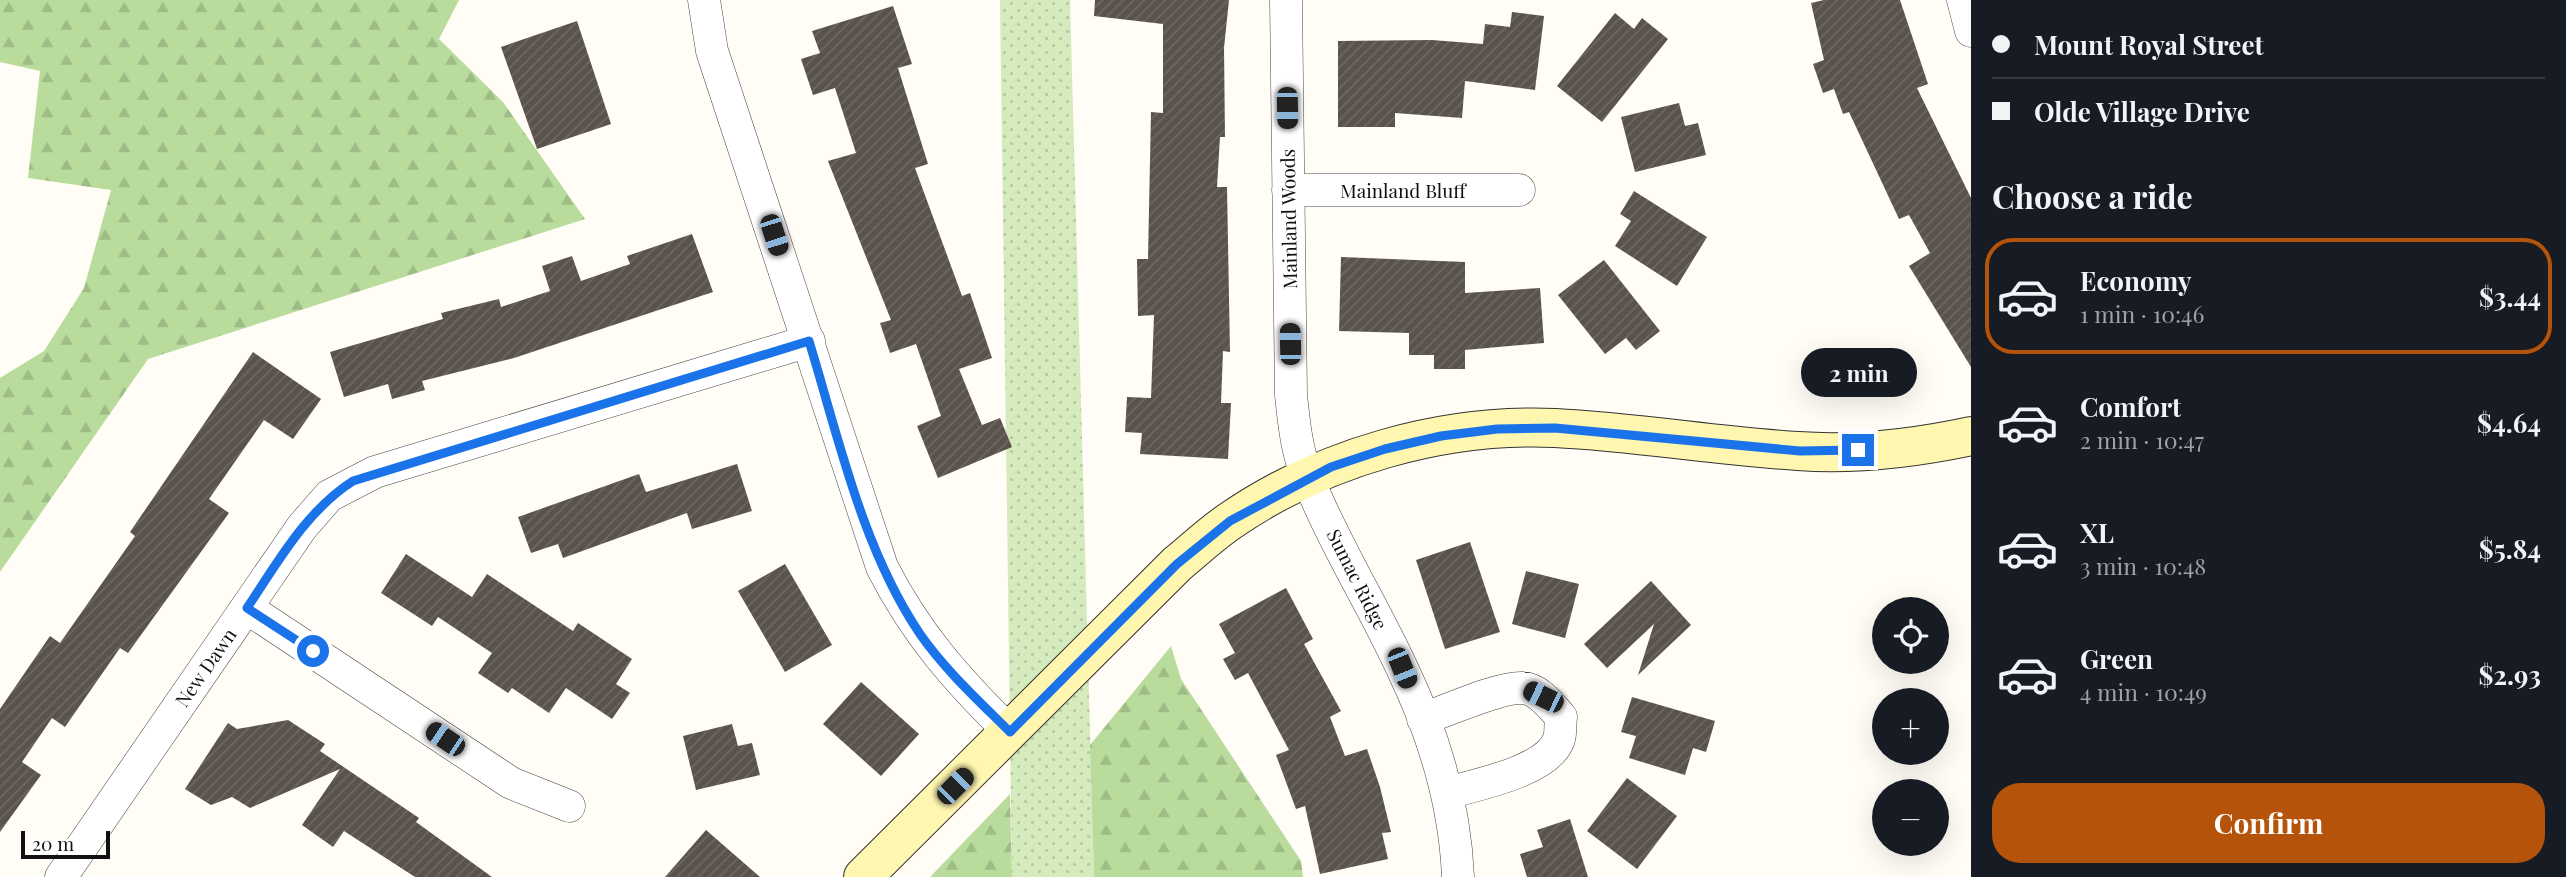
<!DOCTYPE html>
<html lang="en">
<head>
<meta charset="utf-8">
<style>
  body { margin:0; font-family:"Playfair Display",serif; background:#242831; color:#f1f3f6; height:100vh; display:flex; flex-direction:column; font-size:26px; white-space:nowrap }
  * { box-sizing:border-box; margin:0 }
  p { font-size:23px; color:#9ea1a6 }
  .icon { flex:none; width:38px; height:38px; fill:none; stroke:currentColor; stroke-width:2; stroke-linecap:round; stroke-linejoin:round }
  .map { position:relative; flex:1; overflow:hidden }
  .panel { display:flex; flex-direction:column; background:#171b24; width:595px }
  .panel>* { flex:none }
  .top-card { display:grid; align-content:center; height:154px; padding:0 21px; background:#171b24 }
  .controls { position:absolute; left:1872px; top:597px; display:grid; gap:14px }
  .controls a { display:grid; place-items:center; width:77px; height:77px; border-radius:50%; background:#171b24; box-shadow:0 7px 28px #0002; font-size:35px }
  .scale { position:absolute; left:21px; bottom:18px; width:89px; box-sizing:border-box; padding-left:7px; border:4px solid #111; border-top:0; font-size:19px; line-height:24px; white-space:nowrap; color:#111; -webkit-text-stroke:5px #fff; paint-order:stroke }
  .end { position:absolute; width:32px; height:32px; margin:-16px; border:9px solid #1a73e8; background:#fff; box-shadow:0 0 0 4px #fff }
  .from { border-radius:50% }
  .bubble { position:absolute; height:49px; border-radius:24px; background:#171b24; box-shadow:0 7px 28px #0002; font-size:23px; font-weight:700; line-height:49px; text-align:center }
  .car { position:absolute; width:21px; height:42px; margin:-21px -10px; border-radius:9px; box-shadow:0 0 5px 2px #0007; background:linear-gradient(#222 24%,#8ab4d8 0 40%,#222 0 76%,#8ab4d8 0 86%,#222 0) }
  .top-card b { display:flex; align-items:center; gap:24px; height:66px; font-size:26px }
  .top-card b+b { border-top:2px solid #363941 }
  .top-card i { width:18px; height:18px; background:#f1f3f6 }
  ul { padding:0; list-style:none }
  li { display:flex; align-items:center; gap:21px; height:116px; margin:0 14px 10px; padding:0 7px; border:4px solid transparent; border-radius:28px }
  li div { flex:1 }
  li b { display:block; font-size:26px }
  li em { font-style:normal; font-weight:700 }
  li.current { border-color:#b45309 }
  li>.icon { width:63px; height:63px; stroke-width:1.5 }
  h2 { padding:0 21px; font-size:32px; line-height:84px }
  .primary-button { display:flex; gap:14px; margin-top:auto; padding:14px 21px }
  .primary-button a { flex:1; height:80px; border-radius:28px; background:#b45309; color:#fff; font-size:28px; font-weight:700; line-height:80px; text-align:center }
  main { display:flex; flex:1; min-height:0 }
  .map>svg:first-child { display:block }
  .grass { fill:url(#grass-dots) }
  .forest { fill:url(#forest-firs) }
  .building { fill:url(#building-hatch) }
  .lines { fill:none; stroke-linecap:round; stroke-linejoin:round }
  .street-casing { stroke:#444; stroke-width:33 }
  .secondary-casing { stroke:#333; stroke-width:40 }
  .street { stroke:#fff; stroke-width:32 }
  .secondary { stroke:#fff6b0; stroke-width:38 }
  .route { stroke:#1a73e8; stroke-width:9 }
  .labels { text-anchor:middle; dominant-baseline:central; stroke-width:7; stroke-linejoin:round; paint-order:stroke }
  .street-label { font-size:19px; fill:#111; stroke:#fff }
</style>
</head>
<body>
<main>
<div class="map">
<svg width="1971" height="877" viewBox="0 0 1971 877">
  <defs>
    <pattern id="grass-dots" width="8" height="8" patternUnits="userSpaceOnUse" patternTransform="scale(1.75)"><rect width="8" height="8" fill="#d5ebbd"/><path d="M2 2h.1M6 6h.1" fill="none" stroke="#b6c8a1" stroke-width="1.8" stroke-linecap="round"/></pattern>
    <pattern id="forest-firs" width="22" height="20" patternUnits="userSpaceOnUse" patternTransform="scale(1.75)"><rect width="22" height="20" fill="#b9dc9c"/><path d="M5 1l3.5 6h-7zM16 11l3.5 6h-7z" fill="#9ebc85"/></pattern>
    <pattern id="building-hatch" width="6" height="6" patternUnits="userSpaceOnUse" patternTransform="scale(1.75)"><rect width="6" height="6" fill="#5a524d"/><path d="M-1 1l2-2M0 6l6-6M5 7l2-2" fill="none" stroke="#6d6662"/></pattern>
  </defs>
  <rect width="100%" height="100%" fill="#fffdf5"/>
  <path class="grass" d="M 1000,0 L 1070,0 L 1094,877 L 1012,877 Z"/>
  <path class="forest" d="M 0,0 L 459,0 L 439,39 L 503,102 L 585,219 L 148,359 L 0,572 L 0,378 L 44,351 L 84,288 L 111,190 L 28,178 L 40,71 L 0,62 Z
    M 1171,646 L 1181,679 L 1301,861 L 1303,877 L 1094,877 L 1090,745 Z
    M 1010,794 L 1012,877 L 930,877 Z"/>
  <path class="building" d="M 1095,0 L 1229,0 L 1224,48 L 1225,137 L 1220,137 L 1217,187 L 1227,187 L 1230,352 L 1223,351 L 1221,403 L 1231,403 L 1228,459 L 1140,454 L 1142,433 L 1125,432 L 1127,397 L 1151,398 L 1154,315 L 1138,316 L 1137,259 L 1148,259 L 1151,112 L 1163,113 L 1163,24 L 1094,16 Z
    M 1824,0 L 1900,0 L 1928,84 L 1917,88 L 1971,198 L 1971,367 L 1909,266 L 1930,253 L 1909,215 L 1899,219 L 1849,112 L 1843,114 L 1834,89 L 1823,93 L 1813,64 L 1824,60 L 1811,3 Z
    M 893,6 L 912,64 L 898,68 L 928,164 L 915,168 L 962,296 L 970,293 L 992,358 L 959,369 L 982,425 L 1000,418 L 1012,447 L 938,478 L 917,426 L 941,416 L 916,344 L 890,353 L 880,323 L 891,320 L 828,161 L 856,153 L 835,88 L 813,95 L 801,59 L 820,53 L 812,31 Z
    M 1512,12 L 1544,16 L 1535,90 L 1465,81 L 1462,118 L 1395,113 L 1395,127 L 1338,127 L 1338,41 L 1432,40 L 1483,44 L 1485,24 L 1510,27 Z
    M 1615,13 L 1634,29 L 1642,18 L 1668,39 L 1602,122 L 1557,86 Z
    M 577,21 L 611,124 L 537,149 L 501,47 Z
    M 1679,103 L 1685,126 L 1698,123 L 1706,155 L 1635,172 L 1621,117 Z
    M 1634,191 L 1707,237 L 1677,286 L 1615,246 L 1631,221 L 1620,214 Z
    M 692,234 L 713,292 L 514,358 L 422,381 L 425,390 L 392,399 L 388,384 L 344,397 L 330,352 L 443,319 L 441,313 L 499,299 L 501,307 L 550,291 L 542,266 L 572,256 L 581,281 L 630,264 L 627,256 Z
    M 1341,257 L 1465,262 L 1465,293 L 1540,288 L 1544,343 L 1465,350 L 1465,369 L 1434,369 L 1434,355 L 1409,355 L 1409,333 L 1339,331 Z
    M 1604,260 L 1660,331 L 1636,350 L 1626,338 L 1605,354 L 1558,295 Z
    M 253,352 L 321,399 L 293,439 L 264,420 L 209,499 L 229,513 L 128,653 L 120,648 L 65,727 L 52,718 L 22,762 L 41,775 L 0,832 L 0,709 L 50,636 L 60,643 L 135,536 L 130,532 Z
    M 737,464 L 752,511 L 692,529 L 687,513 L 563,558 L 558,544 L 531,553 L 518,517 L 639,474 L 646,492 Z
    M 1470,542 L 1500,632 L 1445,649 L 1416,560 Z
    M 406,554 L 472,597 L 487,574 L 573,631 L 578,623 L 632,659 L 616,684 L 630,693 L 612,719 L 566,688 L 549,713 L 512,688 L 508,693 L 478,673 L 492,653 L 438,617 L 432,626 L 381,593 Z
    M 785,564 L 832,645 L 785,672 L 738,591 Z
    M 1526,571 L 1579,584 L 1565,638 L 1512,624 Z
    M 1651,581 L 1691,625 L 1638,675 L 1654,624 L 1607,668 L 1584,644 Z
    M 1286,588 L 1313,639 L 1304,644 L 1341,711 L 1330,717 L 1345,756 L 1367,749 L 1380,787 L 1391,832 L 1382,833 L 1388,859 L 1320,874 L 1305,806 L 1296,809 L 1276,755 L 1289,750 L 1248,673 L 1235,680 L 1223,659 L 1235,653 L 1219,624 Z
    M 861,682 L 919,734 L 881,776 L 823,724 Z
    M 1632,697 L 1715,721 L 1706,752 L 1693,748 L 1685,775 L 1629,758 L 1636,736 L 1621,732 Z
    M 288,720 L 325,744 L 320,751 L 419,818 L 416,822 L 492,877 L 415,877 L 344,831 L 333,847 L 302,825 L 340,769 L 250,808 L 232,797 L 211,805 L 185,789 L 228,723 L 237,729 Z
    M 732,724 L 738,746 L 752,743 L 760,775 L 696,790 L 683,736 Z
    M 1627,778 L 1677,816 L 1637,869 L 1587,831 Z
    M 1570,819 L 1588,877 L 1527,877 L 1520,854 L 1543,847 L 1537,830 Z
    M 706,830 L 760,877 L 665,877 Z"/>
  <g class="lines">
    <defs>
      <path id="street" d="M 704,0 L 712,51 L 882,567 C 916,634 957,680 1010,732
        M 1286,0 L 1291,395 C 1294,424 1297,453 1308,479 C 1334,543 1372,604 1401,666 C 1433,732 1455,804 1458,877
        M 1963,0 L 1971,31
        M 1288,190 L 1519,190
        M 247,608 L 511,783 L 569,806
        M 1423,719 C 1446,711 1501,686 1523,688 C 1539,689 1551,706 1561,717 C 1560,724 1561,733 1559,739 C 1549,771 1475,785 1447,793
        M 61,877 L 302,527 L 329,496 L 375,472 L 809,341"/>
      <path id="secondary" d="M 863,877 L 1177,564 C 1194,550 1211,534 1230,521 C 1323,457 1443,423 1555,428 C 1636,432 1717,446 1798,451 C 1855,455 1915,448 1971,436"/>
    </defs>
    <use href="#street" class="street-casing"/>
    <use href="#secondary" class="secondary-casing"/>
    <use href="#street" class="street"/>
    <use href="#secondary" class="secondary"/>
  </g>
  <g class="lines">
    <path class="route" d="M 313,651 L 247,608 C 278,562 306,511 353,481 L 809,341 C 839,439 862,548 920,634 C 945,670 979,701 1010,732 L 1177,564 L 1230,521 L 1331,467 L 1385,449 L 1441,436 L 1497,429 L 1555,428 L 1800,451 L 1858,450"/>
  </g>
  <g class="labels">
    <g class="street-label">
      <text x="1403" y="190">Mainland Bluff</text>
      <text transform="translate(1288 219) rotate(-91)">Mainland Woods</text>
      <text transform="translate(1358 579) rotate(63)">Sumac Ridge</text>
      <text transform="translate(205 667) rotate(-55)">New Dawn</text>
    </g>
  </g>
</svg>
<div class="controls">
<a><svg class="icon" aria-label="locate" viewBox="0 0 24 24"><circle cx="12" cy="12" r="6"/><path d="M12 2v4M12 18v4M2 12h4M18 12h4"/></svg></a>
<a>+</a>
<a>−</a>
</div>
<div class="scale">20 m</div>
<i class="end from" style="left:313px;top:651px"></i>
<i class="end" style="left:1858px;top:450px"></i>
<div class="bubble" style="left:1801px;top:348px;width:116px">2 min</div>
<i class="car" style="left:1287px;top:108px;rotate:179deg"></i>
<i class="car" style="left:774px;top:235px;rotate:162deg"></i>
<i class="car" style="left:1290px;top:344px;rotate:359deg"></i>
<i class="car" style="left:1402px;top:668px;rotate:158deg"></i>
<i class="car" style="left:1543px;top:697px;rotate:296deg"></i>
<i class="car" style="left:445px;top:739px;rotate:304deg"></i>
<i class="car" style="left:955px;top:786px;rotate:45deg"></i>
</div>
<section class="panel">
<div class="top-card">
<b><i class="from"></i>Mount Royal Street</b>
<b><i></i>Olde Village Drive</b>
</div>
<h2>Choose a ride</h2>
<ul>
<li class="current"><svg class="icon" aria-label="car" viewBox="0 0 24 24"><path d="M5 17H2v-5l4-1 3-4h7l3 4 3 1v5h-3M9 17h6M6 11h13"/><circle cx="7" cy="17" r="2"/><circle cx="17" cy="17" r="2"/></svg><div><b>Economy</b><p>1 min · 10:46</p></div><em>$3.44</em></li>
<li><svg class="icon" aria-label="car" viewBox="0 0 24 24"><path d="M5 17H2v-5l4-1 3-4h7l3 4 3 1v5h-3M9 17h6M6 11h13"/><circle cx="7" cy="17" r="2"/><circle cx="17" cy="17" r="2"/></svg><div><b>Comfort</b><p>2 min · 10:47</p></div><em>$4.64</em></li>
<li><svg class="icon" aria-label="car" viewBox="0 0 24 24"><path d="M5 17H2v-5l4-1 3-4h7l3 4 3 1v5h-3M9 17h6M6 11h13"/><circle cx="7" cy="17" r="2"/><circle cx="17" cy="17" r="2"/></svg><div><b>XL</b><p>3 min · 10:48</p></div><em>$5.84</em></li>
<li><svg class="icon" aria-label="car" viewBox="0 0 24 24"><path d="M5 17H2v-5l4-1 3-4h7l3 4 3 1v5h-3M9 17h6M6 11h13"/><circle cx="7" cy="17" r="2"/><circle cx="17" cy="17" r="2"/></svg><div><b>Green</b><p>4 min · 10:49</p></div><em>$2.93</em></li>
</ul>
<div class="primary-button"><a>Confirm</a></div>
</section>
</main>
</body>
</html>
